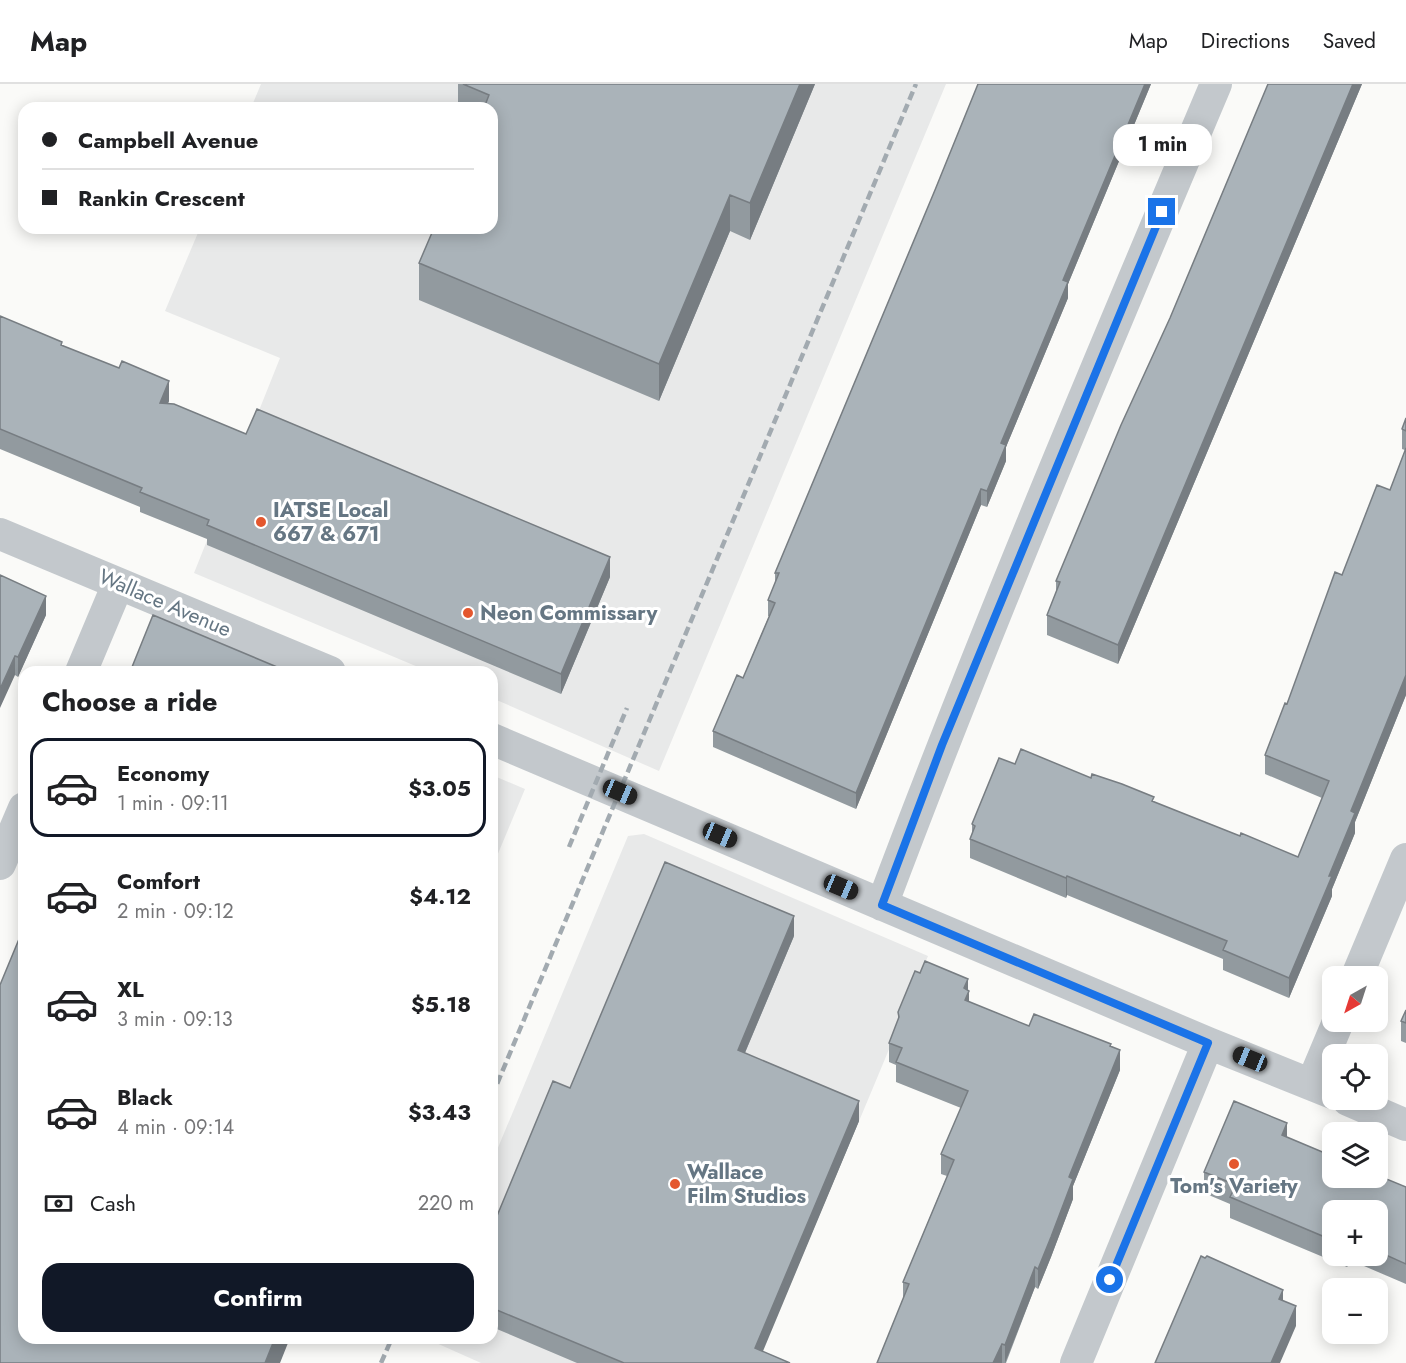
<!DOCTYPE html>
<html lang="en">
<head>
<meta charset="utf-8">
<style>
  body { margin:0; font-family:Jost,sans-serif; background:#f2f2f2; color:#202124; height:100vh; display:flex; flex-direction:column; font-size:22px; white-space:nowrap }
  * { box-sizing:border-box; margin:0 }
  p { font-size:20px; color:#757577 }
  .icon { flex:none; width:33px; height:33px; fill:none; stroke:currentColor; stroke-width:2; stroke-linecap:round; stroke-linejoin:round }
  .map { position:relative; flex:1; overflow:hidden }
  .details { position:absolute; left:18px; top:582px; width:480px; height:678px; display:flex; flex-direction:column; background:#fff; border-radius:18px; box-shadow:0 3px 15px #0003 }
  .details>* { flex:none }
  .banner { position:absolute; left:18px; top:18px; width:480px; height:132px; border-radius:18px; box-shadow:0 3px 15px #0003; display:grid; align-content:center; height:132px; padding:0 24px; background:#fff }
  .needle { width:39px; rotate:219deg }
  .controls { position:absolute; left:1322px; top:882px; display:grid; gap:12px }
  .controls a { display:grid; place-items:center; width:66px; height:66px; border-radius:12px; background:#fff; box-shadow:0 3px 15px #0003; font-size:30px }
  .end { position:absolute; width:27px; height:27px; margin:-14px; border:8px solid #1a73e8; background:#fff; box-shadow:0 0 0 3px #fff }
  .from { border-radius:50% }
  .bubble { position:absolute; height:42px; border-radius:18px; background:#fff; box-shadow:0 3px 15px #0003; font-size:20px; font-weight:700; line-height:42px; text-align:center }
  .car { position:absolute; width:18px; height:36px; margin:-18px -9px; border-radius:8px; box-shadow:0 0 4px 2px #0007; background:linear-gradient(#222 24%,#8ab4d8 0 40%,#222 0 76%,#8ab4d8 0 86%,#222 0) }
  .banner b { display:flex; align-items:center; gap:21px; height:57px; font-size:22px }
  .banner b+b { border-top:2px solid #e0e0e0 }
  .banner i { width:15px; height:15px; background:#202124 }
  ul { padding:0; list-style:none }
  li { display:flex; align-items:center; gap:18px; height:99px; margin:0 12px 9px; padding:0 12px; border:3px solid transparent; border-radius:18px }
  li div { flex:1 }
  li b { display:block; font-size:22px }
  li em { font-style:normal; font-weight:700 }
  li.current { border-color:#111827 }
  li>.icon { width:54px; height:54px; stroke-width:1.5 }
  h2 { padding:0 24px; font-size:27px; line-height:72px }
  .pay { display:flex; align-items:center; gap:15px; height:66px; padding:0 24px; font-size:22px }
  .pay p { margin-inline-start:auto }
  .cta { display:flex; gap:12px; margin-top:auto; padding:12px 24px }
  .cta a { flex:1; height:69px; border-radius:18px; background:#111827; color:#fff; font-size:24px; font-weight:700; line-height:69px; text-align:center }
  header { display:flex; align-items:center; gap:36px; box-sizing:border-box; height:84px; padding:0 30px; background:#fff; border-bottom:2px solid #e0e0e0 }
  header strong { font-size:28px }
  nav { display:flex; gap:33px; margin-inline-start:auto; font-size:21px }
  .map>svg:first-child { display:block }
  .built { fill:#e8e9e9 }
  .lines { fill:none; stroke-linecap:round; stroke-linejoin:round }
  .minor { stroke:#c3c8cc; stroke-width:32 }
  .rail { stroke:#a2aab0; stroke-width:4.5; stroke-dasharray:9 4.5; stroke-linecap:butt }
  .wall { fill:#929a9f; fill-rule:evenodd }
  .shaded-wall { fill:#777d82 }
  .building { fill:#aab3b9; stroke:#777d82; stroke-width:1.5 }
  .route { stroke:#1a73e8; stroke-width:8 }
  .poi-dot { fill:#e4572e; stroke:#fff; stroke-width:2 }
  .labels { text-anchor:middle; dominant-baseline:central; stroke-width:6; stroke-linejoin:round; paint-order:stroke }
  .poi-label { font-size:21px; font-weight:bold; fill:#657683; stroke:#fff; text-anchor:start }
  .street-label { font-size:21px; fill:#657683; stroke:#fff }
</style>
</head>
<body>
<header>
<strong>Map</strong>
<nav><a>Map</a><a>Directions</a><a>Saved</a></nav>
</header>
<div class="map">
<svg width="1406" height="1279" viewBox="0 0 1406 1279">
  <rect width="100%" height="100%" fill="#fafaf8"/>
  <path class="built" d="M 261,0 L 946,0 L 659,687 L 492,614 L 492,588 L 430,588 L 194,489 L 280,274 L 165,227 L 200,144 L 492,144 L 492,24 L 251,24 Z
    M 492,691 L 525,705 L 492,784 Z
    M 644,750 L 928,872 L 758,1279 L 481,1279 L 425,1254 L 492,1254 L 492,1078 L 628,752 Z"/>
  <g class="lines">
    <path class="minor" d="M 0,450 L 330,588
      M 81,588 L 118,500
      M 492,655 L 1208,959 L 1332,1009
      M 0,780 L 24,724
      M 882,821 C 986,544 1101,272 1216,0
      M 1357,892 L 1406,775
      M 1312,1000 L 1338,938
      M 1348,1016 L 1406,1041
      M 1076,1279 L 1208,959"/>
    <path class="rail" d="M 569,763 L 627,624
      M 492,1012 L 916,0
      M 381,1279 L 392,1254"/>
  </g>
  <path class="wall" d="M 458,0 L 815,0 L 750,156 L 730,147 L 659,317 L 419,216 L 419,179 L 492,24 L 458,24 Z
    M 978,0 L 1151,0 L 1068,200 L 1068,214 L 1006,363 L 1006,377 L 987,423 L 981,421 L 856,725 L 713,663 L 713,647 L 743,594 L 769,532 L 768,532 L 768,516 L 775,500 L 775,489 L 935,106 Z
    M 1268,0 L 1362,0 L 1118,580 L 1047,551 L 1047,531 L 1056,509 L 1056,497 L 1170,234 Z
    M 0,232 L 62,261 L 169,317 L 168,319 L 610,493 L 561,610 L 207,461 L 207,455 L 140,428 L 140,423 L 0,365 Z
    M 1406,334 L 1406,611 L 1355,738 L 1355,749 L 1332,805 L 1332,812 L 1289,914 L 1223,886 L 1223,875 L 1067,811 L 1066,814 L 970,774 L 970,755 L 972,751 L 972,740 L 1015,680 L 1091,694 L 1154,718 L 1240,752 L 1298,773 L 1322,714 L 1265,690 L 1265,671 L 1342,491 L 1390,406 L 1405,366 L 1402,365 L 1402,345 Z
    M 0,491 L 46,531 L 18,593 L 15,591 Z
    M 794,852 L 745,969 L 859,1037 L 762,1267 L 790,1279 L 577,1279 L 492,1243 L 492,1144 L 570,1004 Z
    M 968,906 L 969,918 L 1029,942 L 1111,963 L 1120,986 L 1073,1102 L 1073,1115 L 1051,1173 L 1038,1205 L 1035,1203 L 1006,1279 L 877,1279 L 903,1215 L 903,1198 L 947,1092 L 941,1090 L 941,1070 L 961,1024 L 896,998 L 896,981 L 889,978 L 889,959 L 898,937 L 898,928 Z
    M 1406,926 L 1406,959 L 1401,957 L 1401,937 Z
    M 1287,1053 L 1332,1094 L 1406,1103 L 1406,1200 L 1350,1176 L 1347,1183 L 1230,1134 L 1230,1120 L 1204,1109 L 1204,1088 ZM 1332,1126 L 1377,1126 L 1377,1172 L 1332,1172 Z"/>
  <path class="shaded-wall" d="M 800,0 L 815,0 L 750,156 L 750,119 Z
    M 1145,0 L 1151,0 L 1068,200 L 1068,214 L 1006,363 L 1006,377 L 987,423 L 987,407 L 1001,359 L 1063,196 Z
    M 1353,0 L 1362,0 L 1118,580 L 1118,561 Z
    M 730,111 L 730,147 L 659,317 L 659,280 Z
    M 169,297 L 169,317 L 160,338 L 160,319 Z
    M 981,405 L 981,421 L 856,725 L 856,709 Z
    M 610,473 L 610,493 L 561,610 L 561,590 Z
    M 46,512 L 46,531 L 18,593 L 18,573 Z
    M 15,572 L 15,591 L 0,624 L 0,605 Z
    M 1406,591 L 1406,611 L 1355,738 L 1355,749 L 1332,805 L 1332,812 L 1289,914 L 1289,894 L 1329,792 L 1351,727 Z
    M 1067,792 L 1067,811 L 1066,814 L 1066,794 Z
    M 794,832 L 794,852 L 738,985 L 738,966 Z
    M 968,895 L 968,910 L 969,907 L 969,926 L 965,936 L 964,904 Z
    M 1120,966 L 1120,986 L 1073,1102 L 1073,1115 L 1051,1173 L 1038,1205 L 1038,1185 L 1069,1093 Z
    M 859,1017 L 859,1037 L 758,1279 L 755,1264 Z
    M 1287,1039 L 1287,1060 L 1282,1051 Z
    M 1347,1172 L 1350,1172 L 1350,1176 L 1347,1183 Z
    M 1035,1183 L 1035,1203 L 1005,1279 L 1005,1261 Z
    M 1283,1206 L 1283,1226 L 1279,1215 Z
    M 1296,1222 L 1296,1242 L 1280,1279 L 1271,1279 Z
    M 275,1254 L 290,1254 L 280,1279 L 265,1279 Z
    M 1002,1260 L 1002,1279 L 993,1279 Z"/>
  <path class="building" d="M 463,0 L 800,0 L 750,119 L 730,111 L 659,280 L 419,179 L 434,144 L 492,144 L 492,24 L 484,24 L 489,11 Z
    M 978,0 L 1145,0 L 1063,196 L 1068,198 L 1001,359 L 1006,361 L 987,407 L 981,405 L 856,709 L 713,647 L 737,591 L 743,594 L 775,519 L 768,516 L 779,489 L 775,489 L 935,106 Z
    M 1268,0 L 1353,0 L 1118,561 L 1047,531 L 1060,498 L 1056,497 L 1121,341 L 1170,234 Z
    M 0,232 L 62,258 L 61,261 L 119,284 L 122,277 L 169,297 L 160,319 L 174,320 L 246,350 L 257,325 L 610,473 L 561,590 L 207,441 L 209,436 L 140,408 L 142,404 L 0,345 Z
    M 1406,334 L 1406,347 L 1402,345 Z
    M 1406,364 L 1406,591 L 1351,727 L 1355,729 L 1329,792 L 1332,792 L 1289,894 L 1223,866 L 1227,857 L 1067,792 L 1066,794 L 970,755 L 975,742 L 972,740 L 999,674 L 1015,680 L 1021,665 L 1091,694 L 1092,690 L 1122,700 L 1154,713 L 1152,717 L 1240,752 L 1241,749 L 1298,773 L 1329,697 L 1265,671 L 1285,619 L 1287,620 L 1335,488 L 1342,491 L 1377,401 L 1390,406 Z
    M 0,491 L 46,512 L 18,573 L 15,572 L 0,605 Z
    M 153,531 L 289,588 L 130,588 Z
    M 665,778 L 794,832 L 738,966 L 859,1017 L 755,1264 L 790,1279 L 624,1279 L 492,1224 L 492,1144 L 553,997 L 570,1004 Z
    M 24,843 L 24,1254 L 275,1254 L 265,1279 L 0,1279 L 0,901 Z
    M 925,877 L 968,895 L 964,904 L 969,907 L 965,916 L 1029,942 L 1034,930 L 1111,960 L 1110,962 L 1120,966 L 1069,1093 L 1073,1095 L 1051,1153 L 1038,1185 L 1035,1183 L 1005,1261 L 1002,1260 L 993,1279 L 877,1279 L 909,1200 L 903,1198 L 954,1076 L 941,1070 L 968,1007 L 896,978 L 902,964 L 889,959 L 899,933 L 898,928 L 915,887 L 920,889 Z
    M 1406,926 L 1406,939 L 1401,937 Z
    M 1234,1017 L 1287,1039 L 1282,1051 L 1332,1072 L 1332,1094 L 1377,1094 L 1377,1091 L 1406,1103 L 1406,1180 L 1377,1167 L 1377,1126 L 1332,1126 L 1332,1156 L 1230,1113 L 1236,1101 L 1204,1088 Z
    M 1201,1172 L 1205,1174 L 1207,1172 L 1283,1206 L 1279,1215 L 1296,1222 L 1271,1279 L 1155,1279 Z"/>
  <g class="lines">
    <path class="route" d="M 1110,1196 L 1208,959 L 882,821 L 942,661 L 1162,128"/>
  </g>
  <g class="poi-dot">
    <circle cx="261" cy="438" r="6"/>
    <circle cx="468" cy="529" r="6"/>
    <circle cx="1234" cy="1080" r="6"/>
    <circle cx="675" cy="1100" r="6"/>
  </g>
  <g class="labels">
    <g class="poi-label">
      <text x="273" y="426">IATSE Local<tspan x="273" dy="24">667 &amp; 671</tspan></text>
      <text x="480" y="529">Neon Commissary</text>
      <text x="687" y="1088">Wallace<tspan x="687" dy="24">Film Studios</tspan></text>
      <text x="1234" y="1102" text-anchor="middle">Tom's Variety</text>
    </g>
    <g class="street-label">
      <text transform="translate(165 519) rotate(23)">Wallace Avenue</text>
    </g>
  </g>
</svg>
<div class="controls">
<a><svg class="needle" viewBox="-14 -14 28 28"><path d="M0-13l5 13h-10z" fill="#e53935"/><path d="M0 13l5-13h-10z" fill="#757577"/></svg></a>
<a><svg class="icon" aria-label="locate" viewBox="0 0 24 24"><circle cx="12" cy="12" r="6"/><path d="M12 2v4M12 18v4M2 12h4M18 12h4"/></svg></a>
<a><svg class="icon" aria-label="layers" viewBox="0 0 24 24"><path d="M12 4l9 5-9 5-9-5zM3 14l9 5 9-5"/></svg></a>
<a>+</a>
<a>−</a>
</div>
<i class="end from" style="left:1110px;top:1196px"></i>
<i class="end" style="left:1162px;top:128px"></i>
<div class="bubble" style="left:1113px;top:40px;width:99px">1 min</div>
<i class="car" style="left:620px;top:708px;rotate:113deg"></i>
<i class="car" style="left:720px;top:751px;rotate:113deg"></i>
<i class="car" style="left:841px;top:803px;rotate:113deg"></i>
<i class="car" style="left:1250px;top:975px;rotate:292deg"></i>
<div class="banner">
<b><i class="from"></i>Campbell Avenue</b>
<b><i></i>Rankin Crescent</b>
</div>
<section class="details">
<h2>Choose a ride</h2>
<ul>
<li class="current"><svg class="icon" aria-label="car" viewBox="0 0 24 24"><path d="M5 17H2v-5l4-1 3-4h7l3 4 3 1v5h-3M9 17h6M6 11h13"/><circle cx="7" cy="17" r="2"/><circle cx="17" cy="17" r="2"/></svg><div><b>Economy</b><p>1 min · 09:11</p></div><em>$3.05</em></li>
<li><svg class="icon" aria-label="car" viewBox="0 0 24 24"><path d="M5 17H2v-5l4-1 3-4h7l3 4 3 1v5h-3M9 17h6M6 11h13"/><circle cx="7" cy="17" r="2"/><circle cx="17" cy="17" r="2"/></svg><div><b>Comfort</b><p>2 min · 09:12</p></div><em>$4.12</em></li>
<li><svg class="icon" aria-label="car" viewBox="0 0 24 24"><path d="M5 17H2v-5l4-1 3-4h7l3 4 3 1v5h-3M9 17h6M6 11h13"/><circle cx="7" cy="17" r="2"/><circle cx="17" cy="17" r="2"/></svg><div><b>XL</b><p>3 min · 09:13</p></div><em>$5.18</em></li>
<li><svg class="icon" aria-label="car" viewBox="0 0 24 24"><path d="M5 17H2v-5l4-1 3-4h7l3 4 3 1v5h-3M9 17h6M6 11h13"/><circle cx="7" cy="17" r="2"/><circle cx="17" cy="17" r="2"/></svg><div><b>Black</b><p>4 min · 09:14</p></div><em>$3.43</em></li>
</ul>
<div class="pay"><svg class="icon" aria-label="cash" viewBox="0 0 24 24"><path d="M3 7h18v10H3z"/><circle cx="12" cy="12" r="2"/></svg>Cash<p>220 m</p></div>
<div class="cta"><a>Confirm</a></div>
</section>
</div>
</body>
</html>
